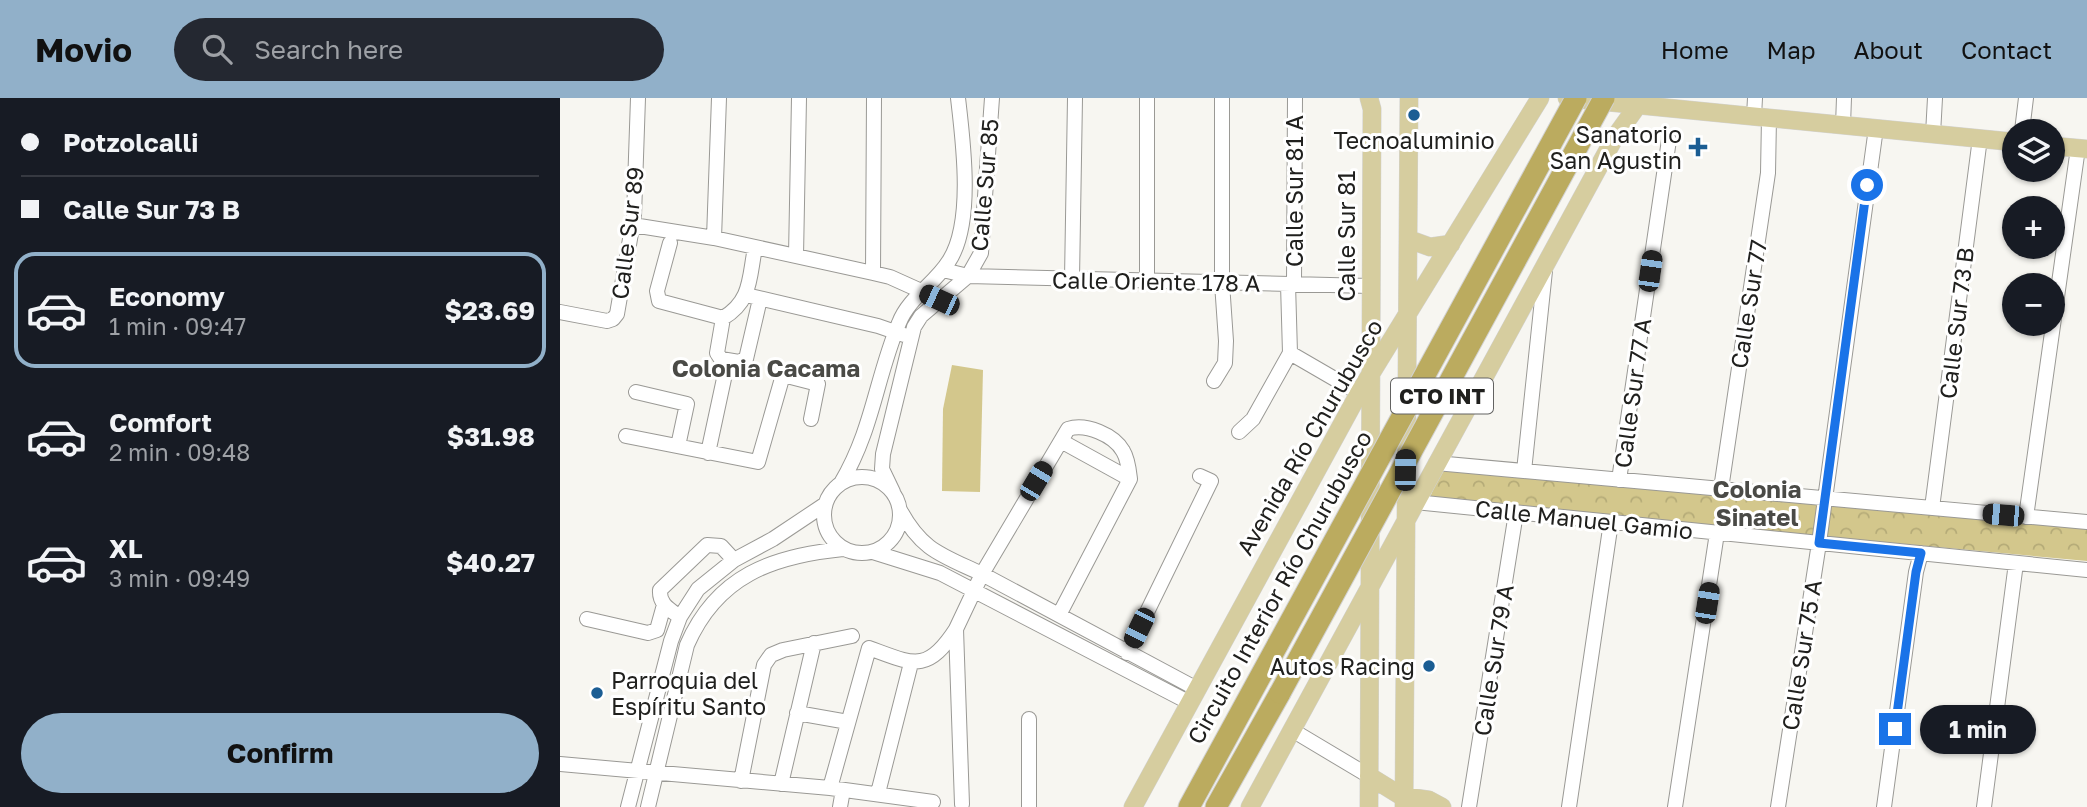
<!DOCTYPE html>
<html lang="en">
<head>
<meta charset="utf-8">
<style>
  body { margin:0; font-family:"Golos Text",sans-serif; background:#242831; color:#f1f3f6; height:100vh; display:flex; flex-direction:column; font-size:26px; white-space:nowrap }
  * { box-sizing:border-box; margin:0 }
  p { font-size:23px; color:#9ea1a6 }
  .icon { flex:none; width:38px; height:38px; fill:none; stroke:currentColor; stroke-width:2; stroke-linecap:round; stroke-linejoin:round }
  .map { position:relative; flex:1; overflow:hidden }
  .panel { display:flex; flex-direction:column; background:#171b24; width:560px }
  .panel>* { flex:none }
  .top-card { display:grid; align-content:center; height:154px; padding:0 21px; background:#171b24 }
  .buttons { position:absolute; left:1442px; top:21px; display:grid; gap:14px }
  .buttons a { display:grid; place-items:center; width:63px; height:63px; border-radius:50%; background:#171b24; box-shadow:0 2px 5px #0004; font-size:35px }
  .end { position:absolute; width:32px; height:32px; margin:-16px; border:9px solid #1a73e8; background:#fff; box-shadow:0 0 0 4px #fff }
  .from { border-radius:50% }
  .bubble { position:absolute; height:49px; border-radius:24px; background:#171b24; box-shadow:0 2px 5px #0004; font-size:23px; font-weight:700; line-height:49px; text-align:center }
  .car { position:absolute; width:21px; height:42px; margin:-21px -10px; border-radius:9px; box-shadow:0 0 5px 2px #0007; background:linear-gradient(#222 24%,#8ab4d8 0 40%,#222 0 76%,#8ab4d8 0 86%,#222 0) }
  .top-card b { display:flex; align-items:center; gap:24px; height:66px; font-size:26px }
  .top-card b+b { border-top:2px solid #363941 }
  .top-card i { width:18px; height:18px; background:#f1f3f6 }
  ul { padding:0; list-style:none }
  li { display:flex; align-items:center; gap:21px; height:116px; margin:0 14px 10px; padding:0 7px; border:4px solid transparent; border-radius:21px }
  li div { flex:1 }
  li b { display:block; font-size:26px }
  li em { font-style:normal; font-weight:700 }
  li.selected { border-color:#91b0c9 }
  li>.icon { width:63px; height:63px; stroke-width:1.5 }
  .primary-button { display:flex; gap:14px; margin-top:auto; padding:14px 21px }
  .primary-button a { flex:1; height:80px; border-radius:42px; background:#91b0c9; color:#111; font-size:28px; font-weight:700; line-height:80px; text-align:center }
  header { display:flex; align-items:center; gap:42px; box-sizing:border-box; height:98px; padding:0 35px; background:#91b0c9; color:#111 }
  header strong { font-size:33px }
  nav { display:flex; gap:38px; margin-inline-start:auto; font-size:24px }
  .search { width:490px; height:63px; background:#242831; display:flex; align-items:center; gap:18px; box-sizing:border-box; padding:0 24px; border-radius:38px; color:#9ea1a6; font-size:26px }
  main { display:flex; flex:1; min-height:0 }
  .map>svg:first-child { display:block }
  .park { fill:url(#park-crowns) }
  .pitch { fill:#d3c78c }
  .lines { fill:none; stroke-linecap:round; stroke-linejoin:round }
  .minor-casing { stroke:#9a9995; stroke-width:16 }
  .major-casing { stroke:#d2d2d2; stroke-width:19 }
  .highway-casing { stroke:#d2d2d2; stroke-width:23 }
  .minor { stroke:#fff; stroke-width:14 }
  .major { stroke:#d6cd9f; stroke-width:18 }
  .highway { stroke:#bbab5f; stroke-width:21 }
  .highway-bridge-casing { stroke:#d2d2d2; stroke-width:23; stroke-linecap:butt }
  .highway-bridge { stroke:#bbab5f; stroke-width:21 }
  .route { stroke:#1a73e8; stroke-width:9 }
  .poi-dot { fill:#1b5d93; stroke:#fff; stroke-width:2.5 }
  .labels { text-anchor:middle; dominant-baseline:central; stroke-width:6; stroke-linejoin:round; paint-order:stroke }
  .shield { fill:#fff; stroke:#636362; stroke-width:2 }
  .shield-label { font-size:21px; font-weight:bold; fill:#20201e }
  .poi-label { font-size:23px; fill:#20201e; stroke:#fff; text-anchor:end }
  .street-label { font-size:23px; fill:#20201e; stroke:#fff }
  .neighbourhood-label { font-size:24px; font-weight:bold; fill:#4a4a46; stroke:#fff }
</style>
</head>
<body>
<header>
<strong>Movio</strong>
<div class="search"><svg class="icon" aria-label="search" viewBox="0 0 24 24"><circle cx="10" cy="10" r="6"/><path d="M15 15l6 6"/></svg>Search here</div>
<nav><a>Home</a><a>Map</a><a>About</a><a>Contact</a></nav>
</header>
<main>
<section class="panel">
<div class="top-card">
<b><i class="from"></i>Potzolcalli</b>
<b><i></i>Calle Sur 73 B</b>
</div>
<ul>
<li class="selected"><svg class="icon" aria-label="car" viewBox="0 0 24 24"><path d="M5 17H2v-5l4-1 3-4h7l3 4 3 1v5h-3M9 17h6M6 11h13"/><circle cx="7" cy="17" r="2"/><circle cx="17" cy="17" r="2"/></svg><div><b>Economy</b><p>1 min · 09:47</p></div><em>$23.69</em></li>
<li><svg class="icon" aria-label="car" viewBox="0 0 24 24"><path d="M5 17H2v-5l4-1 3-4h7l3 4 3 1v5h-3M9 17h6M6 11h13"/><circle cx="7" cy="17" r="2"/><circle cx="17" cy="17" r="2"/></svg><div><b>Comfort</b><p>2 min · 09:48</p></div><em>$31.98</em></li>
<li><svg class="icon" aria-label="car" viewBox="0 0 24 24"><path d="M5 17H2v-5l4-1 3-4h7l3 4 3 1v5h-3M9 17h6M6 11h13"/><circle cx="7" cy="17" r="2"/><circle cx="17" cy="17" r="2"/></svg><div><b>XL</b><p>3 min · 09:49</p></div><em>$40.27</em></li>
</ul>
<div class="primary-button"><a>Confirm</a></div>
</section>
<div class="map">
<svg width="1527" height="709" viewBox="0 0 1527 709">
  <defs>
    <pattern id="park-crowns" width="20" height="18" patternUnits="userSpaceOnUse" patternTransform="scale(1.75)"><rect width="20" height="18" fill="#d3c78c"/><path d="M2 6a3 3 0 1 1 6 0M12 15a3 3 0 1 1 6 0" fill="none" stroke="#b5ab78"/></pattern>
  </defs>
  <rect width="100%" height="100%" fill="#f7f6f1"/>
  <path class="park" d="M 882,367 L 1527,431 L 1527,463 L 869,402 Z"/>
  <path class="pitch" d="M 392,267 L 423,272 L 420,394 L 382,393 L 383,311 Z"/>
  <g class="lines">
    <defs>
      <path id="minor" d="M 1194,18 L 1195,0
        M 1283,27 L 1284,0
        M 1462,33 L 1466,0
        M 1373,36 L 1375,0
        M 73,127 L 154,140 L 313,175 L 330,179 L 370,197
        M 154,140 L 159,0
        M 110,145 L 97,193 L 99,203 L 163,220
        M 236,158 L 239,0
        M 383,172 L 408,178 L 810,188
        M 313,175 L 314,0
        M 512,181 L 515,0
        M 587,183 L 587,0
        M 734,186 L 735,0
        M 186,197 L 318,228 L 344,237
        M 0,214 L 47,223 L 53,221 L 57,216 L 74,118 L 78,0
        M 163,220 L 157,255 L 161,261 L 179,264 L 186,261 L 200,201
        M 163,220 C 192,203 189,179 195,150
        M 730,255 L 799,295
        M 654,283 L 665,265 L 666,243 L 662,185 L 662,0
        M 76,294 L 127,306 L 118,348
        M 679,334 L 693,321 L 730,255 L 728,186
        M 66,338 L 198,364 L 223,277 L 258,286 L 251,321
        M 501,343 L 570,381
        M 148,355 L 168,262
        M 876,365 L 1527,424
        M 964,373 L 985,173
        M264 417a38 38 0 1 1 76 0a38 38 0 1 1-76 0Z
        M 1059,382 L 1109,42
        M 281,385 C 313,331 316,280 339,225 C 349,199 375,186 389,163 C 414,125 403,43 398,0
        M 1161,391 L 1208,75 L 1209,20
        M 333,394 L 322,371 L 323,356 L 354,229 L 361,218 L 408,178 L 421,155 L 432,0
        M 855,404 L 1527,472
        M 1372,410 L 1420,40
        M 340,412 C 362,453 382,457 422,476 L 637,591
        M 1466,419 L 1518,50
        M 313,454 L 380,475 L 630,605
        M 499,517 L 570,381
        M 120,519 C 109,511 99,506 100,492 L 147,447 L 161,448 L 174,462
        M 27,521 L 88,535 L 97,532 L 104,507
        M 567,555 L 651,383 L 640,378
        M 237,615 L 288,624
        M 469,621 L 469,709
        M 732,632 L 809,678
        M 0,666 L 270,690 L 373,704
        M 181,683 L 204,567 L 211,557 L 223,552 L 292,538
        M 221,686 L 254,545
        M 270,690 L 309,550 C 353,566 367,576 396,531
        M 318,695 L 351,565
        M 402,706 L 396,531 L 422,476 L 508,331 C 526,325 554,337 563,353 C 568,361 569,372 570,381
        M 68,709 L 111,543 L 120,519 L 138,491 L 174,462 L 213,441 L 264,407
        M 88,709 L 127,547 C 157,478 212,458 283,451
        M 280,709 L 283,692
        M 909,709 L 956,415
        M 1009,709 L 1051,424
        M 1115,709 L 1157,435
        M 1218,709 L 1259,445 L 1316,30
        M 1324,709 L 1356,474 L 1361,455
        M 1424,709 L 1456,465"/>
      <path id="major" d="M 1007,0 L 1454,44
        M 1493,48 L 1527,51
        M 848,141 L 870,149 L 891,146
        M 809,678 L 859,709
        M 848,699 L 869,702 L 882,709
        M 573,709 L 799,295 L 980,0
        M 690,709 L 1055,39 L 1083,0
        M 809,709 L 812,11 L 809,0
        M 844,709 L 849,0"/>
      <path id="highway" d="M 629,709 L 718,546
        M 656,709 L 720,595"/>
    </defs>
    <use href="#minor" class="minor-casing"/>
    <use href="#major" class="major-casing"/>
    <use href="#highway" class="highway-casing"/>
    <use href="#minor" class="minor"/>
    <use href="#major" class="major"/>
    <use href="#highway" class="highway"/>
    <defs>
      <path id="highway-bridge" d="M 718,546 L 1016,0
        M 720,595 L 1044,0"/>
    </defs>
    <use href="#highway-bridge" class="highway-bridge-casing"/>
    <use href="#highway-bridge" class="highway-bridge"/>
  </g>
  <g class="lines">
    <path class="route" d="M 1307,87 L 1259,445 L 1361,455 L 1356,474 L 1335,631"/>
  </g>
  <g class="poi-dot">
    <circle cx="854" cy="17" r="7"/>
    <path d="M1134.5 38.5h7v7h7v7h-7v7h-7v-7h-7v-7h7z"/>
    <circle cx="869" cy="568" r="7"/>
    <circle cx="37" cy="595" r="7"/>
  </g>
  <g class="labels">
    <rect class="shield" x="831" y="280.5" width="102" height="35" rx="5"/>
    <g class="shield-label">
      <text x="882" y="298">CTO INT</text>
    </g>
    <g class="poi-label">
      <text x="1122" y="36">Sanatorio<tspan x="1122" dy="26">San Agustin</tspan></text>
      <text x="854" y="42" text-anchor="middle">Tecnoaluminio</text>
      <text x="855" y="568">Autos Racing</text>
      <text x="51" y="582" text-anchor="start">Parroquia del<tspan x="51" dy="26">Espíritu Santo</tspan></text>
    </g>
    <g class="street-label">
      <text transform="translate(424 87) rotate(-85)">Calle Sur 85</text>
      <text transform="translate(734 93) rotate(-90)">Calle Sur 81 A</text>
      <text transform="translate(67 135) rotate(-83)">Calle Sur 89</text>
      <text transform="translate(786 138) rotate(-90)">Calle Sur 81</text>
      <text transform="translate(596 183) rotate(1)">Calle Oriente 178 A</text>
      <text transform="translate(1188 206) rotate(-81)">Calle Sur 77</text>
      <text transform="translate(1396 225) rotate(-83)">Calle Sur 73 B</text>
      <text transform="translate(1072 295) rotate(-82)">Calle Sur 77 A</text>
      <text transform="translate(749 339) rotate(-60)">Avenida Río Churubusco</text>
      <text transform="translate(1024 421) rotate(6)">Calle Manuel Gamio</text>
      <text transform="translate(719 489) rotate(-61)">Circuito Interior Río Churubusco</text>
      <text transform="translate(1241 557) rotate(-81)">Calle Sur 75 A</text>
      <text transform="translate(933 562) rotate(-81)">Calle Sur 79 A</text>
    </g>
    <g class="neighbourhood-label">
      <text x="206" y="269">Colonia Cacama</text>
      <text x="1197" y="390">Colonia<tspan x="1197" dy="28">Sinatel</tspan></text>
    </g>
  </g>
</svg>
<div class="buttons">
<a><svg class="icon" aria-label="layers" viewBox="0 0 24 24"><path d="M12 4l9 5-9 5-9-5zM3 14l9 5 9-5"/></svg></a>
<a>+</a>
<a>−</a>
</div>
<i class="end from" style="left:1307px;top:87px"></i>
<i class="end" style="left:1335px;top:631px"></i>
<div class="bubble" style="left:1360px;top:607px;width:116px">1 min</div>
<i class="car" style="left:1090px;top:173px;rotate:8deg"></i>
<i class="car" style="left:379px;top:202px;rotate:295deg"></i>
<i class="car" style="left:845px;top:372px;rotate:1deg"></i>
<i class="car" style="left:476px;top:383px;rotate:31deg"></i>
<i class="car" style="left:1443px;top:417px;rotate:275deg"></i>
<i class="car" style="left:1147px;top:505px;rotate:9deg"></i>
<i class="car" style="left:579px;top:530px;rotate:206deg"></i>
</div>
</main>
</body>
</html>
